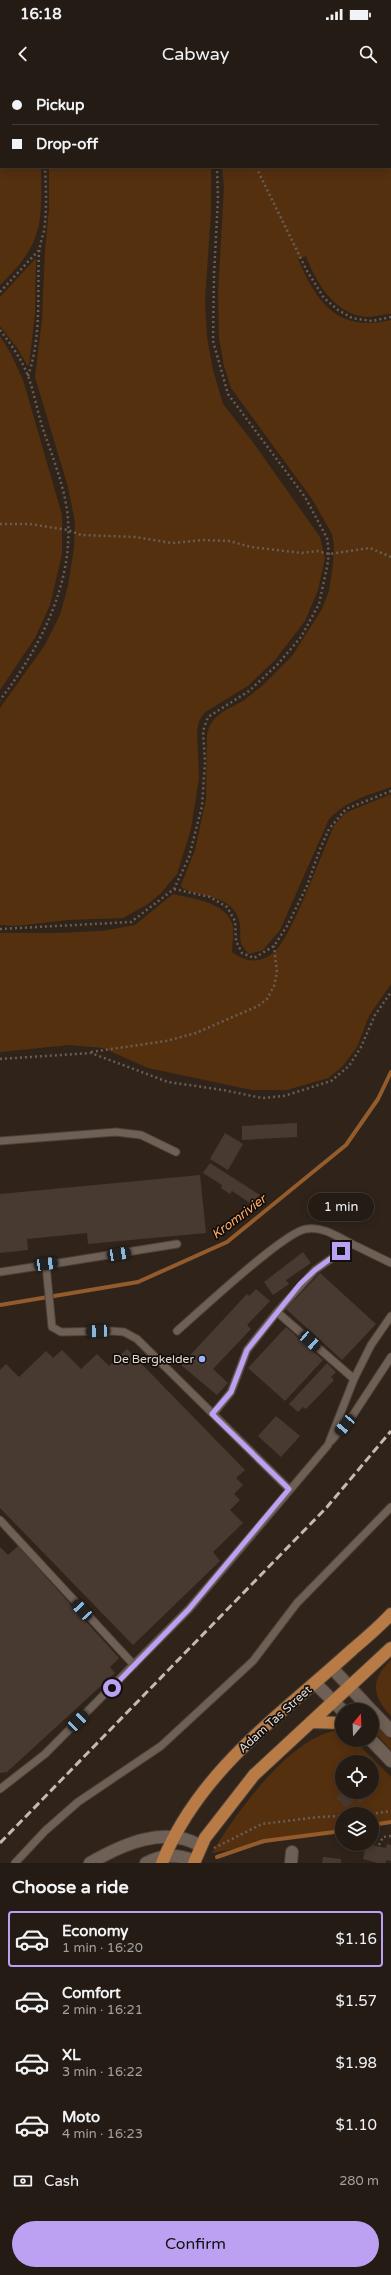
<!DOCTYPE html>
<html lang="en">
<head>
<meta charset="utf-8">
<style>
  body { margin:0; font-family:"Varela Round",sans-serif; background:#302822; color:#f1f3f6; height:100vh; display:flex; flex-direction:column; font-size:15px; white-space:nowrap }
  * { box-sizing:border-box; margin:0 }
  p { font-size:13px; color:#a3a1a0 }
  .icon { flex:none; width:22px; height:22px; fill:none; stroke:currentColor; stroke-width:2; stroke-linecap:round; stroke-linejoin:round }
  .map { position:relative; height:1783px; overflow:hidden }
  .drawer { display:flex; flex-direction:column; background:#241b14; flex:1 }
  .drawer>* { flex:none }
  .banner { position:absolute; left:0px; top:0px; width:391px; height:88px; box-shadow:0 2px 10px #0003,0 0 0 1px #413934; display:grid; align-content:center; height:88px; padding:0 12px; background:#241b14 }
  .needle { width:26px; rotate:19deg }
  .fabs { position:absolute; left:335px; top:1623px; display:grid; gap:8px }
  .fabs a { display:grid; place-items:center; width:44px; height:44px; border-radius:50%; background:#241b14; box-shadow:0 2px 10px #0003,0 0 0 1px #413934; font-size:20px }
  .end { position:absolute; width:18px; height:18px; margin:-9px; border:5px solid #bca0f2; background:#111; box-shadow:0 0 0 2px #111 }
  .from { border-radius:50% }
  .bubble { position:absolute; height:28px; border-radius:14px; background:#241b14; box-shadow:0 2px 10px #0003,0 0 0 1px #413934; font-size:13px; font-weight:600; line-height:28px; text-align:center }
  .car { position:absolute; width:12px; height:24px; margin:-12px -6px; border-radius:5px; box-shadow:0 0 3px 1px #0007; background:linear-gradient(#222 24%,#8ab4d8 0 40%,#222 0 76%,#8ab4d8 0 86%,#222 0) }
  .banner b { display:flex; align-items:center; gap:14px; height:38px; font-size:15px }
  .banner b+b { border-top:1px solid #413934 }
  .banner i { width:10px; height:10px; background:#f1f3f6 }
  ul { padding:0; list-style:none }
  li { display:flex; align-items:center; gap:12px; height:56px; margin:0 8px 6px; padding:0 4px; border:2px solid transparent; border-radius:4px }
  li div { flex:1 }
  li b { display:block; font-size:15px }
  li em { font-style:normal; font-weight:600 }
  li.active { border-color:#bca0f2 }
  li>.icon { width:36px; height:36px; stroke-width:1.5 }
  h2 { padding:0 12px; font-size:18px; line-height:48px }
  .pay { display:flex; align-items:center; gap:10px; height:44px; padding:0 12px; font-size:15px }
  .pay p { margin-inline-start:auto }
  .action { display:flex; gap:8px; margin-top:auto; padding:8px 12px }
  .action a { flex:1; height:46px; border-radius:24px; background:#bca0f2; color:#111; font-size:16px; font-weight:600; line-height:46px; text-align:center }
  .status { display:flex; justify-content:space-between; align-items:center; height:28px; padding:0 20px; background:#241b14; direction:ltr }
  .status svg { height:11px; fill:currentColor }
  header { display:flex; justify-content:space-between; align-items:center; height:52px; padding:0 12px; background:#241b14; font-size:18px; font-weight:600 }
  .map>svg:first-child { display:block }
  .green { fill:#55300f; fill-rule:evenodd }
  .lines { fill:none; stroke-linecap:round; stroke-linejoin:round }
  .stream { stroke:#945c2c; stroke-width:4 }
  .building { fill:#483a30 }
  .lane-casing { stroke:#4d423b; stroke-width:9 }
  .street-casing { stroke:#4d423b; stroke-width:14 }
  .secondary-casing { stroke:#4d423b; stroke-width:14 }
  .primary-casing { stroke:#4d423b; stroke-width:14 }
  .path { stroke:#695e55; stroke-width:2.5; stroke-dasharray:2 3; stroke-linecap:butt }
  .lane { stroke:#6f6055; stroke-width:7 }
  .street { stroke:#6f6055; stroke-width:12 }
  .secondary { stroke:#6f6055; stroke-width:12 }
  .primary { stroke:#b87b45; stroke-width:12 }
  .rail { stroke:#c3bab3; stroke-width:3; stroke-dasharray:8 4; stroke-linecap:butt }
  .route { stroke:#bca0f2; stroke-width:5 }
  .poi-dot { fill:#9bb5fd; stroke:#140e0a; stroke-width:1.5 }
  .labels { text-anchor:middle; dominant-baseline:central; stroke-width:3.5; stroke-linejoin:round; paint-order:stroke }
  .poi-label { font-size:12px; fill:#e2d9d3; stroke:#140e0a; text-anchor:end }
  .street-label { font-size:12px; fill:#e2d9d3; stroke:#140e0a }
  .water-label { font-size:13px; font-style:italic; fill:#fdac69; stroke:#140e0a }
</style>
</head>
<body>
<div class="status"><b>16:18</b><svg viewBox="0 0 49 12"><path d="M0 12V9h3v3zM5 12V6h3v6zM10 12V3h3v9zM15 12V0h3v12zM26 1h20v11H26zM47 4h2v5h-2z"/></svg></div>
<header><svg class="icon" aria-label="back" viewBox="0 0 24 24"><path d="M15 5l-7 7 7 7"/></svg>Cabway<svg class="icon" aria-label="search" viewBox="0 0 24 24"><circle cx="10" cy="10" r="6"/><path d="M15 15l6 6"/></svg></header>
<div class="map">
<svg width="391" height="1783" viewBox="0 0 391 1783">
  <rect width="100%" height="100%" fill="#30241a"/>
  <path class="green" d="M 0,0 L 38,0 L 1,1 L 1,87 L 41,87 C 42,144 43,164 0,205 Z
    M 183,0 L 391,0 L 391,234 C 383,234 374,237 366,237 C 334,234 316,202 306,176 L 298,179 C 317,223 338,253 391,240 L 391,707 C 366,716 348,720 329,739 L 280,850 L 263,870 L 249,874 C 235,860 243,856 239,840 C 232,815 200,817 182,808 L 181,805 L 195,770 L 206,719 L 207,655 L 209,647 L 215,638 L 224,631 L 243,621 L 262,606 L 292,576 L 322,529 L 329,511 L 333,485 L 334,466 L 332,454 L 312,419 L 231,308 L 224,286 L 219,258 L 218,213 L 224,107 L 222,87 L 390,87 L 390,1 Z
    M 49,87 L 211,87 L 211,131 L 205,220 L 207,257 L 213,290 L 223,324 L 252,361 L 320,457 L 325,478 L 318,510 L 305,541 L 275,580 L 249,605 L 204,633 L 199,641 L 197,651 L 199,698 L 191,749 L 177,794 L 161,813 L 148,824 L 123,838 L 68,840 L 16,846 L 0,845 L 0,628 L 45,565 L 60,535 L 68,506 L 74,468 L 75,442 L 68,407 L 35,297 L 42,240 L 45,170 L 49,129 Z
    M 36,178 L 35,234 L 29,285 L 27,285 L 18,269 L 0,246 L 0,217 Z
    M 0,256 L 11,274 L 23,300 L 62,435 L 62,474 L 50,525 L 35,558 L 0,610 Z
    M 391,714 L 391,904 L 369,936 L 357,967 L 342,987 L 328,998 L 287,1010 L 252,1010 L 148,988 L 103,968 L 69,965 L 0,972 L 0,853 L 55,853 L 102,851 L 135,845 L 173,814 C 193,819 228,822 233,847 C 234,854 232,864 232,872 C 245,882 259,884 273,873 C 291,860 322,772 334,746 L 345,733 Z
    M 391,1580 L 391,1636 C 372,1616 370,1600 391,1580 Z
    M 372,1640 L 391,1660 L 391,1670 L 372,1649 Z
    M 334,1651 L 342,1652 L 342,1660 L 354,1660 L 391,1697 L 391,1740 L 372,1744 L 372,1734 L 342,1734 L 342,1749 L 212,1773 C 236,1733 287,1661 334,1651 ZM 342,1682 L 372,1682 L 372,1712 L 342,1712 Z"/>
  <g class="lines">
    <path class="stream" d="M 0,1225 L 138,1202 L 227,1162 L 346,1065 L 378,1019 L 391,992
      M 372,1745 L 391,1742
      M 217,1777 L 264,1761 L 342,1751"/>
  </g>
  <path class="building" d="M 297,1043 L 297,1057 L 242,1060 L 242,1046 Z
    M 225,1053 L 243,1064 L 228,1090 L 210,1079 Z
    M 210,1083 L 260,1115 L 253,1125 L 232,1111 L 230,1114 L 221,1108 L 222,1105 L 203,1093 Z
    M 200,1095 L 206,1153 L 88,1164 L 87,1153 L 27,1159 L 28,1170 L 0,1173 L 0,1114 Z
    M 303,1172 L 311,1183 L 286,1200 L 289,1204 L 273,1215 L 264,1202 Z
    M 320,1193 L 376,1244 L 342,1280 L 286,1229 Z
    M 256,1209 L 270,1221 L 247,1245 L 251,1249 L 213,1289 L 228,1303 L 217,1315 L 181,1285 L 247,1214 L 249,1216 Z
    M 286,1247 L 323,1280 L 285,1321 L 248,1288 Z
    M 127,1269 L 245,1390 L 236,1398 L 243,1405 L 234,1414 L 240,1420 L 230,1430 L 243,1443 L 213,1472 L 220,1481 L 133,1565 L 0,1428 L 0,1290 L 6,1284 L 19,1297 L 46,1271 L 53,1278 L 62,1270 L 81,1289 L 97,1274 L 109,1286 Z
    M 327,1283 L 336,1292 L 331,1297 L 334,1300 L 306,1329 L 303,1327 L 298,1332 L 289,1324 Z
    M 276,1336 L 300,1356 L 281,1377 L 258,1356 Z
    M 18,1466 L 119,1578 L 110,1587 L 115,1593 L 7,1692 L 0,1693 L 0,1467 L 8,1475 Z
    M 342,1712 L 362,1712 L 367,1717 L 360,1724 L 356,1719 L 346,1728 L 336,1717 Z
    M 366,1764 L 386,1768 L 387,1764 L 391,1765 L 391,1781 L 386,1780 L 386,1783 L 378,1783 L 363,1779 Z
    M 323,1777 L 341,1779 L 341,1783 L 322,1783 Z"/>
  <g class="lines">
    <defs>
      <path id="lane" d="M 0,1061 L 116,1052 L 141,1055 L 176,1072
        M 46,1185 L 177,1164
        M 0,1192 L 46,1185 L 52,1247 L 61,1252 L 111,1251 L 124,1252 L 137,1259 L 289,1409
        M 277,1232 L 354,1299
        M 177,1251 C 199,1232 284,1152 306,1149 C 323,1146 338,1157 352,1164
        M 213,1334 L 231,1312 L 247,1270 L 277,1232 L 315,1190 L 352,1164 L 391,1183
        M 331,1361 L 353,1335 L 391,1277
        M 0,1440 L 134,1585
        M 0,1709 L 45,1674 L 189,1529 L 328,1365 L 354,1299 L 371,1265 L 391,1236
        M 15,1783 L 45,1751 L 78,1722 L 161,1666 L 253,1581 L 297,1523 L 391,1427"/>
      <path id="street" d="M 332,1588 L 371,1630
        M 315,1603 L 342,1630
        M 372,1631 L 391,1651
        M 371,1660 L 391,1681
        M 291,1783 L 292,1772"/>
      <path id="secondary" d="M 90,1783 C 123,1764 165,1745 201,1766
        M 146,1783 C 164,1774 176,1774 195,1781"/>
      <path id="primary" d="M 311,1642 L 342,1643
        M 162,1783 C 199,1690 282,1634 353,1569 C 366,1558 379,1547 391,1534
        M 194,1783 L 205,1758 L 254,1695 L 391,1568"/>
    </defs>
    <use href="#lane" class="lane-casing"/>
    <use href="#street" class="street-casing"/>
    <use href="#secondary" class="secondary-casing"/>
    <use href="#primary" class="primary-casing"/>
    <path class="path" d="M 42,0 L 42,1
      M 181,0 L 181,1
      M 207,0 L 208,1
      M 256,87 L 307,191 L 324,218 L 338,230 L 352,238 L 372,241 L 391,237
      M 0,212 L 39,170
      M 0,250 C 11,264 22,280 28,296 C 34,312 37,330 42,346 C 51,373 63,402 67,430 C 76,499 41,567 0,620
      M 28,296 C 42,256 37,213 39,172 C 40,165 42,158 44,151 C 47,130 46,108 45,87
      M 0,444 L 30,444 L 68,450 L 81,455 L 135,457 L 172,463 L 202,460 L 229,461 L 251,467 L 302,473 L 317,471 L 329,474 L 370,468 L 391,477
      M 174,809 L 210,817 L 227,827 L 235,841 L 236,861 L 242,873 L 254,878 L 274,866 L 287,846 L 307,806 L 320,769 L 329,749 L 346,729 L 391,711
      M 0,849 L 131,842 L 174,809 L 189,777 L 202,726 L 205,682 L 203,651 L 208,637 L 249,611 L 278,584 L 301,557 L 319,524 L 327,487 L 329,474 L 327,458 L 305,417 L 228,314 L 213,261 L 214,194 L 218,119 L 217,87
      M 91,972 L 166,961 L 196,953 L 258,926 L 267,919 L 274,906 L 277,892 L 274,866
      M 0,979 L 91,973 L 168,1002 L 223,1010 L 262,1018 L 284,1016 L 331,1001 L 349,986 L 361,967 L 375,935 L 391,912
      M 371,1734 L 391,1731
      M 379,1765 L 383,1757 L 391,1756
      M 214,1768 L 262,1744 L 319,1737 L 342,1736"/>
    <use href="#lane" class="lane"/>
    <use href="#street" class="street"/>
    <use href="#secondary" class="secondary"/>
    <use href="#primary" class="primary"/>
    <path class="rail" d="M 0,1763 L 327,1427 L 391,1351"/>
  </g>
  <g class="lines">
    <path class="route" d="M 112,1608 L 189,1529 L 289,1409 L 212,1334 L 231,1312 L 247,1270 L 300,1204 L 315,1190 L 341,1171"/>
  </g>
  <circle class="poi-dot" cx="202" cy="1279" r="4"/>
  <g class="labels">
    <g class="poi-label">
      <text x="194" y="1279">De Bergkelder</text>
    </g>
    <g class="street-label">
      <text transform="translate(275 1639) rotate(-42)">Adam Tas Street</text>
    </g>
    <g class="water-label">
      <text transform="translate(239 1137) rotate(-37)">Kromrivier</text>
    </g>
  </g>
</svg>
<div class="fabs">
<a><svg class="needle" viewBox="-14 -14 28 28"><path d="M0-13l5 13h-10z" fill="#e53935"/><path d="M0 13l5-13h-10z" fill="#a3a1a0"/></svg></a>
<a><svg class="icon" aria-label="locate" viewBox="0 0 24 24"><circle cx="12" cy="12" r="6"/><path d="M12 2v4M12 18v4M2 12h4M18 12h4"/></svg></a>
<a><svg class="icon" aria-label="layers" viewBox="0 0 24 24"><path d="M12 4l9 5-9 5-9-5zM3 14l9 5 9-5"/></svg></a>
</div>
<i class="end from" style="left:112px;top:1608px"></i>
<i class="end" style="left:341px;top:1171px"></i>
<div class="bubble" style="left:308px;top:1113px;width:66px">1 min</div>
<i class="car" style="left:119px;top:1174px;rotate:81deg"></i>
<i class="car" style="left:46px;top:1184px;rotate:82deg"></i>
<i class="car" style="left:98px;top:1251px;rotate:268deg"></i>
<i class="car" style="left:310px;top:1261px;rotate:132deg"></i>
<i class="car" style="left:345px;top:1345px;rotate:220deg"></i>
<i class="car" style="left:82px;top:1530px;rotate:317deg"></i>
<i class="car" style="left:78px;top:1641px;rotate:45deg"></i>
<div class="banner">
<b><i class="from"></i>Pickup</b>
<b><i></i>Drop-off</b>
</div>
</div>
<section class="drawer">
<h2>Choose a ride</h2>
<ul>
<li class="active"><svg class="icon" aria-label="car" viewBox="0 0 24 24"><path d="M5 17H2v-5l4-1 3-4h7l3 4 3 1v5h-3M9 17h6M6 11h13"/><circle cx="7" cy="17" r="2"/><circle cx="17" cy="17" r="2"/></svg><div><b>Economy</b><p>1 min · 16:20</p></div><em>$1.16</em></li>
<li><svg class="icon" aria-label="car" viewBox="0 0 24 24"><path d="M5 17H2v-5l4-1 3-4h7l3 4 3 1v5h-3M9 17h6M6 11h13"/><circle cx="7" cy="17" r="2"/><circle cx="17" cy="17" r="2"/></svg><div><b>Comfort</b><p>2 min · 16:21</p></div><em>$1.57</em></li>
<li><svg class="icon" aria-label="car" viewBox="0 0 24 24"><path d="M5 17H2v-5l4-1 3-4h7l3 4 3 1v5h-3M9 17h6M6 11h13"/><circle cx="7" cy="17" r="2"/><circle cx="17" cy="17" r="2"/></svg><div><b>XL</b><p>3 min · 16:22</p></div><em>$1.98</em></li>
<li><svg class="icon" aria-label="car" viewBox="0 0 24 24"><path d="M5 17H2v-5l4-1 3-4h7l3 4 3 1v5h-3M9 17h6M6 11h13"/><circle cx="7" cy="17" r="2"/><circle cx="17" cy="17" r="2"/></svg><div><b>Moto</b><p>4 min · 16:23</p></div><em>$1.10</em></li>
</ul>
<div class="pay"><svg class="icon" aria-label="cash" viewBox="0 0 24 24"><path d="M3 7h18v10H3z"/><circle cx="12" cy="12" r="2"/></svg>Cash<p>280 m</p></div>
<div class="action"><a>Confirm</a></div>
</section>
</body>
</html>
